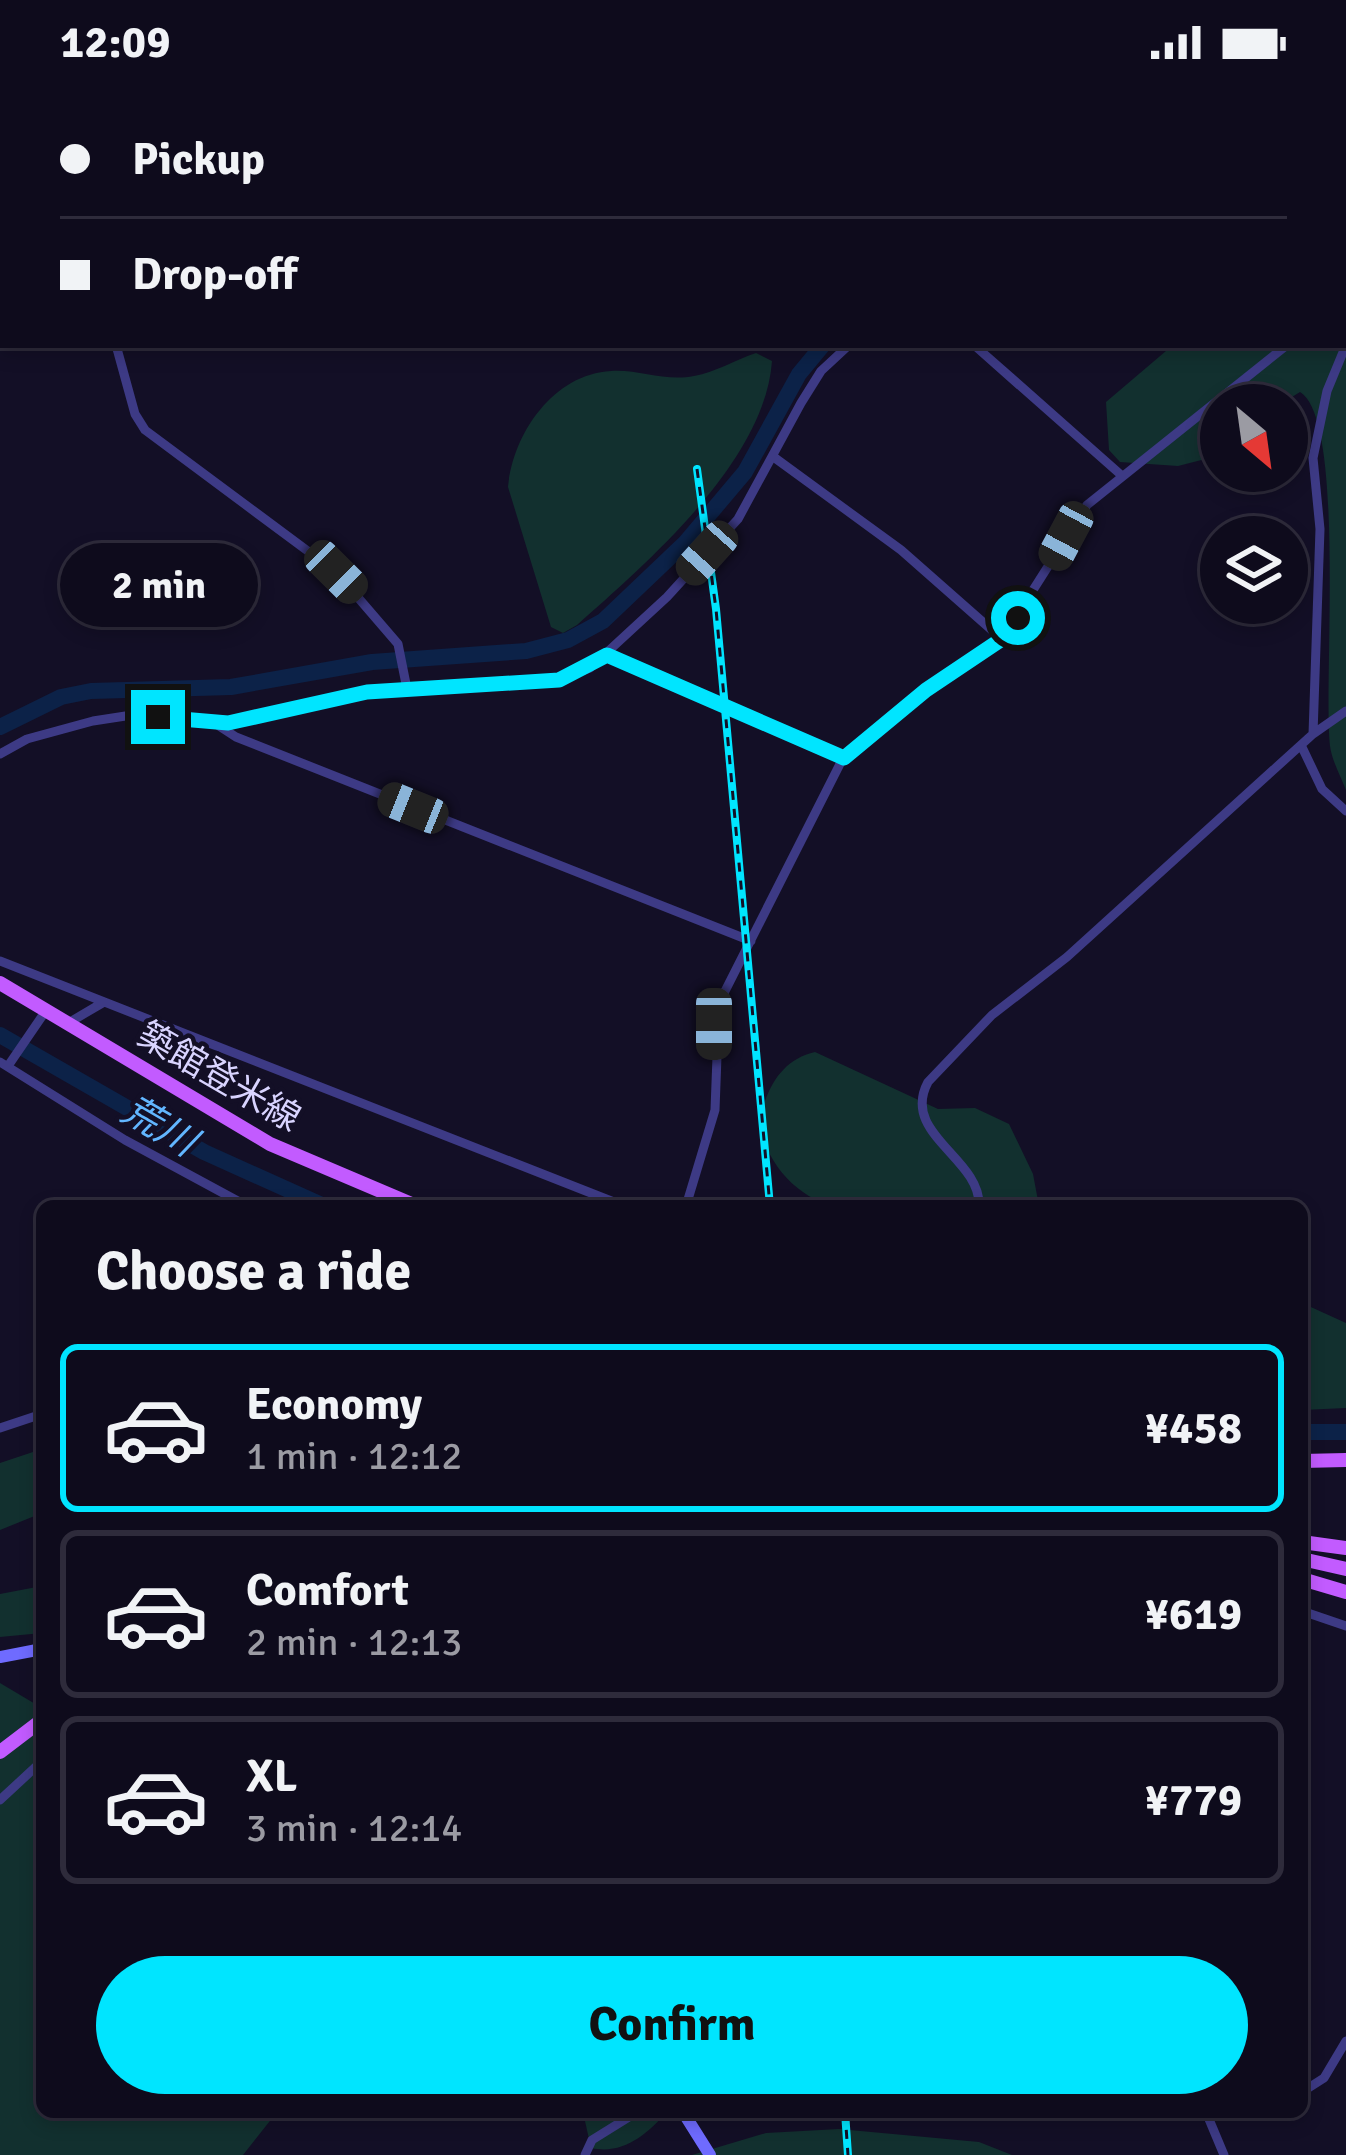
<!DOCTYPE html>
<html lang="en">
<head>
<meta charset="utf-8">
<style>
  body { margin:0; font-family:Signika,"Noto Sans JP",sans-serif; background:#171425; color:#f1f3f6; height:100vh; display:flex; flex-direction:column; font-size:45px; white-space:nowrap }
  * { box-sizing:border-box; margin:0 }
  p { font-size:39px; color:#9b9ba3 }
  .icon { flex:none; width:66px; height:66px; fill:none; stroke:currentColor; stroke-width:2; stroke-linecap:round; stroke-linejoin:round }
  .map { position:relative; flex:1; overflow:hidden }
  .sheet { position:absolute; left:36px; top:1116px; width:1272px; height:918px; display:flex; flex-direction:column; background:#0e0b1c; border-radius:18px; box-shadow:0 6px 18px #0003,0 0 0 3px #2e2b3b }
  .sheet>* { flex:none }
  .guide { position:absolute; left:0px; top:0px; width:1347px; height:264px; box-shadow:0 6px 18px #0003,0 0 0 3px #2e2b3b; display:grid; align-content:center; height:264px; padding:0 60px; background:#0e0b1c }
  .needle { width:78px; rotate:151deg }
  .fabs { position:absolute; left:1200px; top:300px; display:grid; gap:24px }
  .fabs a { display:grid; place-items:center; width:108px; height:108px; border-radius:50%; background:#0e0b1c; box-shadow:0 6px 18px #0003,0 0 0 3px #2e2b3b; font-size:60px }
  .end { position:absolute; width:54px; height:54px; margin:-27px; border:15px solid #00e5ff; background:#111; box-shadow:0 0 0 6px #111 }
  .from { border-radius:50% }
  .bubble { position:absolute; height:84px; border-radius:42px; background:#0e0b1c; box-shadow:0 6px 18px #0003,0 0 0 3px #2e2b3b; font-size:39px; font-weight:700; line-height:84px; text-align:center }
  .car { position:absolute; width:36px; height:72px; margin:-36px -18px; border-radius:15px; box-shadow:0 0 9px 3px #0007; background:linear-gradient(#222 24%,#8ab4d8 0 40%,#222 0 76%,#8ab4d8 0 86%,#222 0) }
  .guide b { display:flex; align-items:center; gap:42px; height:114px; font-size:45px }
  .guide b+b { border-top:3px solid #2e2b3b }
  .guide i { width:30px; height:30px; background:#f1f3f6 }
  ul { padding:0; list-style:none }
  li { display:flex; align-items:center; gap:36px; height:168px; margin:0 24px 18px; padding:0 36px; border:6px solid #2e2b3b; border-radius:18px }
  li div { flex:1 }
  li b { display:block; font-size:45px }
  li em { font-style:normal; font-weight:700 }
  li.active { border-color:#00e5ff }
  li>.icon { width:108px; height:108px; stroke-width:1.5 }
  h2 { padding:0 60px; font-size:54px; line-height:144px }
  .cta { display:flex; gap:24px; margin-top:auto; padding:24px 60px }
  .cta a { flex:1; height:138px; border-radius:72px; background:#00e5ff; color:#111; font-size:48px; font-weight:700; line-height:138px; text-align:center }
  .status { display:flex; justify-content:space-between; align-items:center; height:84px; padding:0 60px; background:#0e0b1c; direction:ltr }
  .status svg { height:33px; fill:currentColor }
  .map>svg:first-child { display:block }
  .green { fill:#12302f }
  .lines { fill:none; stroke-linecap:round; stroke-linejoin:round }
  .river { stroke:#0c2248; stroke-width:16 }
  .street { stroke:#3d3a85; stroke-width:9 }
  .secondary { stroke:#6f6bff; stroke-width:12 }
  .primary { stroke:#c25bff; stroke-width:14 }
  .rail-casing { stroke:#00e5ff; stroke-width:8 }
  .rail { stroke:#130f26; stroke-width:3; stroke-dasharray:9; stroke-linecap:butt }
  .route { stroke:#00e5ff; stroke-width:15 }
  .labels { text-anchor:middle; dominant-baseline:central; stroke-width:9; stroke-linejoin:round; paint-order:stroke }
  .street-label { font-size:36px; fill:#d9d4ff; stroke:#130f26 }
  .water-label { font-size:39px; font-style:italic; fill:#62b6ff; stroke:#130f26 }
</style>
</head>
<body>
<div class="status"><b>12:09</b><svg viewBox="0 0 49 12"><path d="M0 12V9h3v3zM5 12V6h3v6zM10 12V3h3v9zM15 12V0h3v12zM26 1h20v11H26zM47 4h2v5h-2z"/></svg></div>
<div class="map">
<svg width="1346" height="2071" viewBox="0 0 1346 2071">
  <rect width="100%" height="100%" fill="#130f26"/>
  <path class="green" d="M 1344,197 L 1346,204 L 1346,706 C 1341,693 1332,677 1330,662 C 1323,601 1346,335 1300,308 L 1279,321 L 1221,321 L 1221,371 L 1178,382 L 1120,378 L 1109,366 L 1106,318 L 1173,261 L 1344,261 Z
    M 756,269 L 772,277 C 765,377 648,478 577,541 L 563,549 L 551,543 L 508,403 C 513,349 554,290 611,287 C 639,285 665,298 694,292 C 716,288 735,276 756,269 Z
    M 815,968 L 938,1025 L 975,1024 L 1009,1040 L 1033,1090 L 1039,1122 C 989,1122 940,1122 890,1122 C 873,1122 851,1126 834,1122 C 791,1113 749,1061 765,1017 C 774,992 789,974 815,968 Z
    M 1302,1219 L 1346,1239 L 1346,1324 L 1302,1326 Z
    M 42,1365 L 42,1429 L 0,1446 L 0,1379 Z
    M 42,1502 L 42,1549 L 0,1553 L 0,1510 Z
    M 0,1599 L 42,1624 L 42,2028 L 97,2028 L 114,2037 L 141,2028 L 277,2028 L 243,2071 L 0,2071 Z
    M 583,2028 L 667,2028 C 646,2051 623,2071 591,2064 Z
    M 839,2045 L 979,2058 L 1012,2071 L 692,2071 L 766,2049 Z"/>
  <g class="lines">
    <path class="river" d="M 1115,3 L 1115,0
      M 0,643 L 61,613 L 91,607 L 231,603 L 372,578 L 526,567 L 568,556 L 603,537 L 686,458 L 745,388 L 799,290 L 823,261
      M 0,951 L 204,1068 L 324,1122
      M 1302,1348 L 1346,1348"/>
    <path class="street" d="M 260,3 L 262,0
      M 1149,3 L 1149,0
      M 1344,201 L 1346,203
      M 1344,233 L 1346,232
      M 116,261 L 135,330 L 145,346 L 336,488 L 398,560 L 407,605
      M 974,261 L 1120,390
      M 775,374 L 901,466 L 1002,555
      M 607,571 L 844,674
      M 216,640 L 236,653 L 751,857
      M 1313,650 L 1320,445 L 1313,374 L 1327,307 L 1346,261
      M 1301,661 L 1322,705 L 1346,727
      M 0,670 L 27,655 L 93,637 L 132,631 L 228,639 L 366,608 L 559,595 L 590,584 L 667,513 L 738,435 L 801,319 L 821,287 L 849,261
      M 0,877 L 624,1122
      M 70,938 L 104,918
      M 0,978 L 125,1056 L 247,1122
      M 8,982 L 47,925
      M 686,1122 L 715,1026 L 719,919 L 841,678 L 926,606 L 1002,555 L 1087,421 L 1287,261
      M 979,1122 C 981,1074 900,1050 928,998 L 992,931 L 1067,873 L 1313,650 L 1346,627
      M 0,1344 L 42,1330
      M 1302,1527 L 1346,1542
      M 0,1716 L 42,1677
      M 1302,2008 L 1324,1994 L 1346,1957
      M 1206,2028 L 1224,2071
      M 585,2071 L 592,2056 L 637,2028"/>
    <path class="secondary" d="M 0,1573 L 42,1565
      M 683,2028 L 710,2071"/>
    <path class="primary" d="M 0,899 L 270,1060 L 416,1122
      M 1302,1377 L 1346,1376
      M 1302,1458 L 1346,1464
      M 1302,1475 L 1346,1485
      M 1302,1495 L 1346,1508
      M 0,1668 L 42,1636"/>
    <defs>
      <path id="rail" d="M 697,385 L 716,525 L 770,1122
        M 845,2028 L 848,2071"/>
    </defs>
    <use href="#rail" class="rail-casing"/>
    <use href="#rail" class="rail"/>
  </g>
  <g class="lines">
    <path class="route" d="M 158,633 L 228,639 L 367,608 L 559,596 L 607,571 L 844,674 L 926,606 L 1002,555 L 1018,534"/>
  </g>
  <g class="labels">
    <g class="street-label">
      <text transform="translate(219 993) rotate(30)">築館登米線</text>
    </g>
    <g class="water-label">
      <text transform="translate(159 1042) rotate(30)">荒川</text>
    </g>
  </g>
</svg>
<div class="fabs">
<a><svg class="needle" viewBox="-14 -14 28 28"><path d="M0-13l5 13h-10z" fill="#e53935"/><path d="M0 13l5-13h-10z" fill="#9b9ba3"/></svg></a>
<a><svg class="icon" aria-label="layers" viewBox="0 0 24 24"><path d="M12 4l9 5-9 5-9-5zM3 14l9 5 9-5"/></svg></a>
</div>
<i class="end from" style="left:1018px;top:534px"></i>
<i class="end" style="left:158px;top:633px"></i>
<div class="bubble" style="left:60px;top:459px;width:198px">2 min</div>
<i class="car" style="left:1066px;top:452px;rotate:208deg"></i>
<i class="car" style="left:707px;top:469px;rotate:222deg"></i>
<i class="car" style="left:336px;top:488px;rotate:135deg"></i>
<i class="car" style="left:413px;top:724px;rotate:292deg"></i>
<i class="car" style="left:714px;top:940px;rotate:180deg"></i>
<div class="guide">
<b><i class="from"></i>Pickup</b>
<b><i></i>Drop-off</b>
</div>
<section class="sheet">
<h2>Choose a ride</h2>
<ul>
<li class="active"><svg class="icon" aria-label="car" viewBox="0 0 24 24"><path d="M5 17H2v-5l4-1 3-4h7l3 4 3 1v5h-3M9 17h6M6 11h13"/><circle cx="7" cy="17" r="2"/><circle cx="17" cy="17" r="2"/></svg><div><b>Economy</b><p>1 min · 12:12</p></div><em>¥458</em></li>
<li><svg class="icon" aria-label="car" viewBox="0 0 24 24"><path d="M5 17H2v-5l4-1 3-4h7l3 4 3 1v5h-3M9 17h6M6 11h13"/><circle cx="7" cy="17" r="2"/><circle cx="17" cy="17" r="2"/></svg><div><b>Comfort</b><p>2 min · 12:13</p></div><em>¥619</em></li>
<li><svg class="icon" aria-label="car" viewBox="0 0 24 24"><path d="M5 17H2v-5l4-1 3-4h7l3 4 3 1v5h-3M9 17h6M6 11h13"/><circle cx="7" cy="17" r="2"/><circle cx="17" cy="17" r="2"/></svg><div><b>XL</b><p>3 min · 12:14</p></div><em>¥779</em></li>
</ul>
<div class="cta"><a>Confirm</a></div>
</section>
</div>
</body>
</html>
